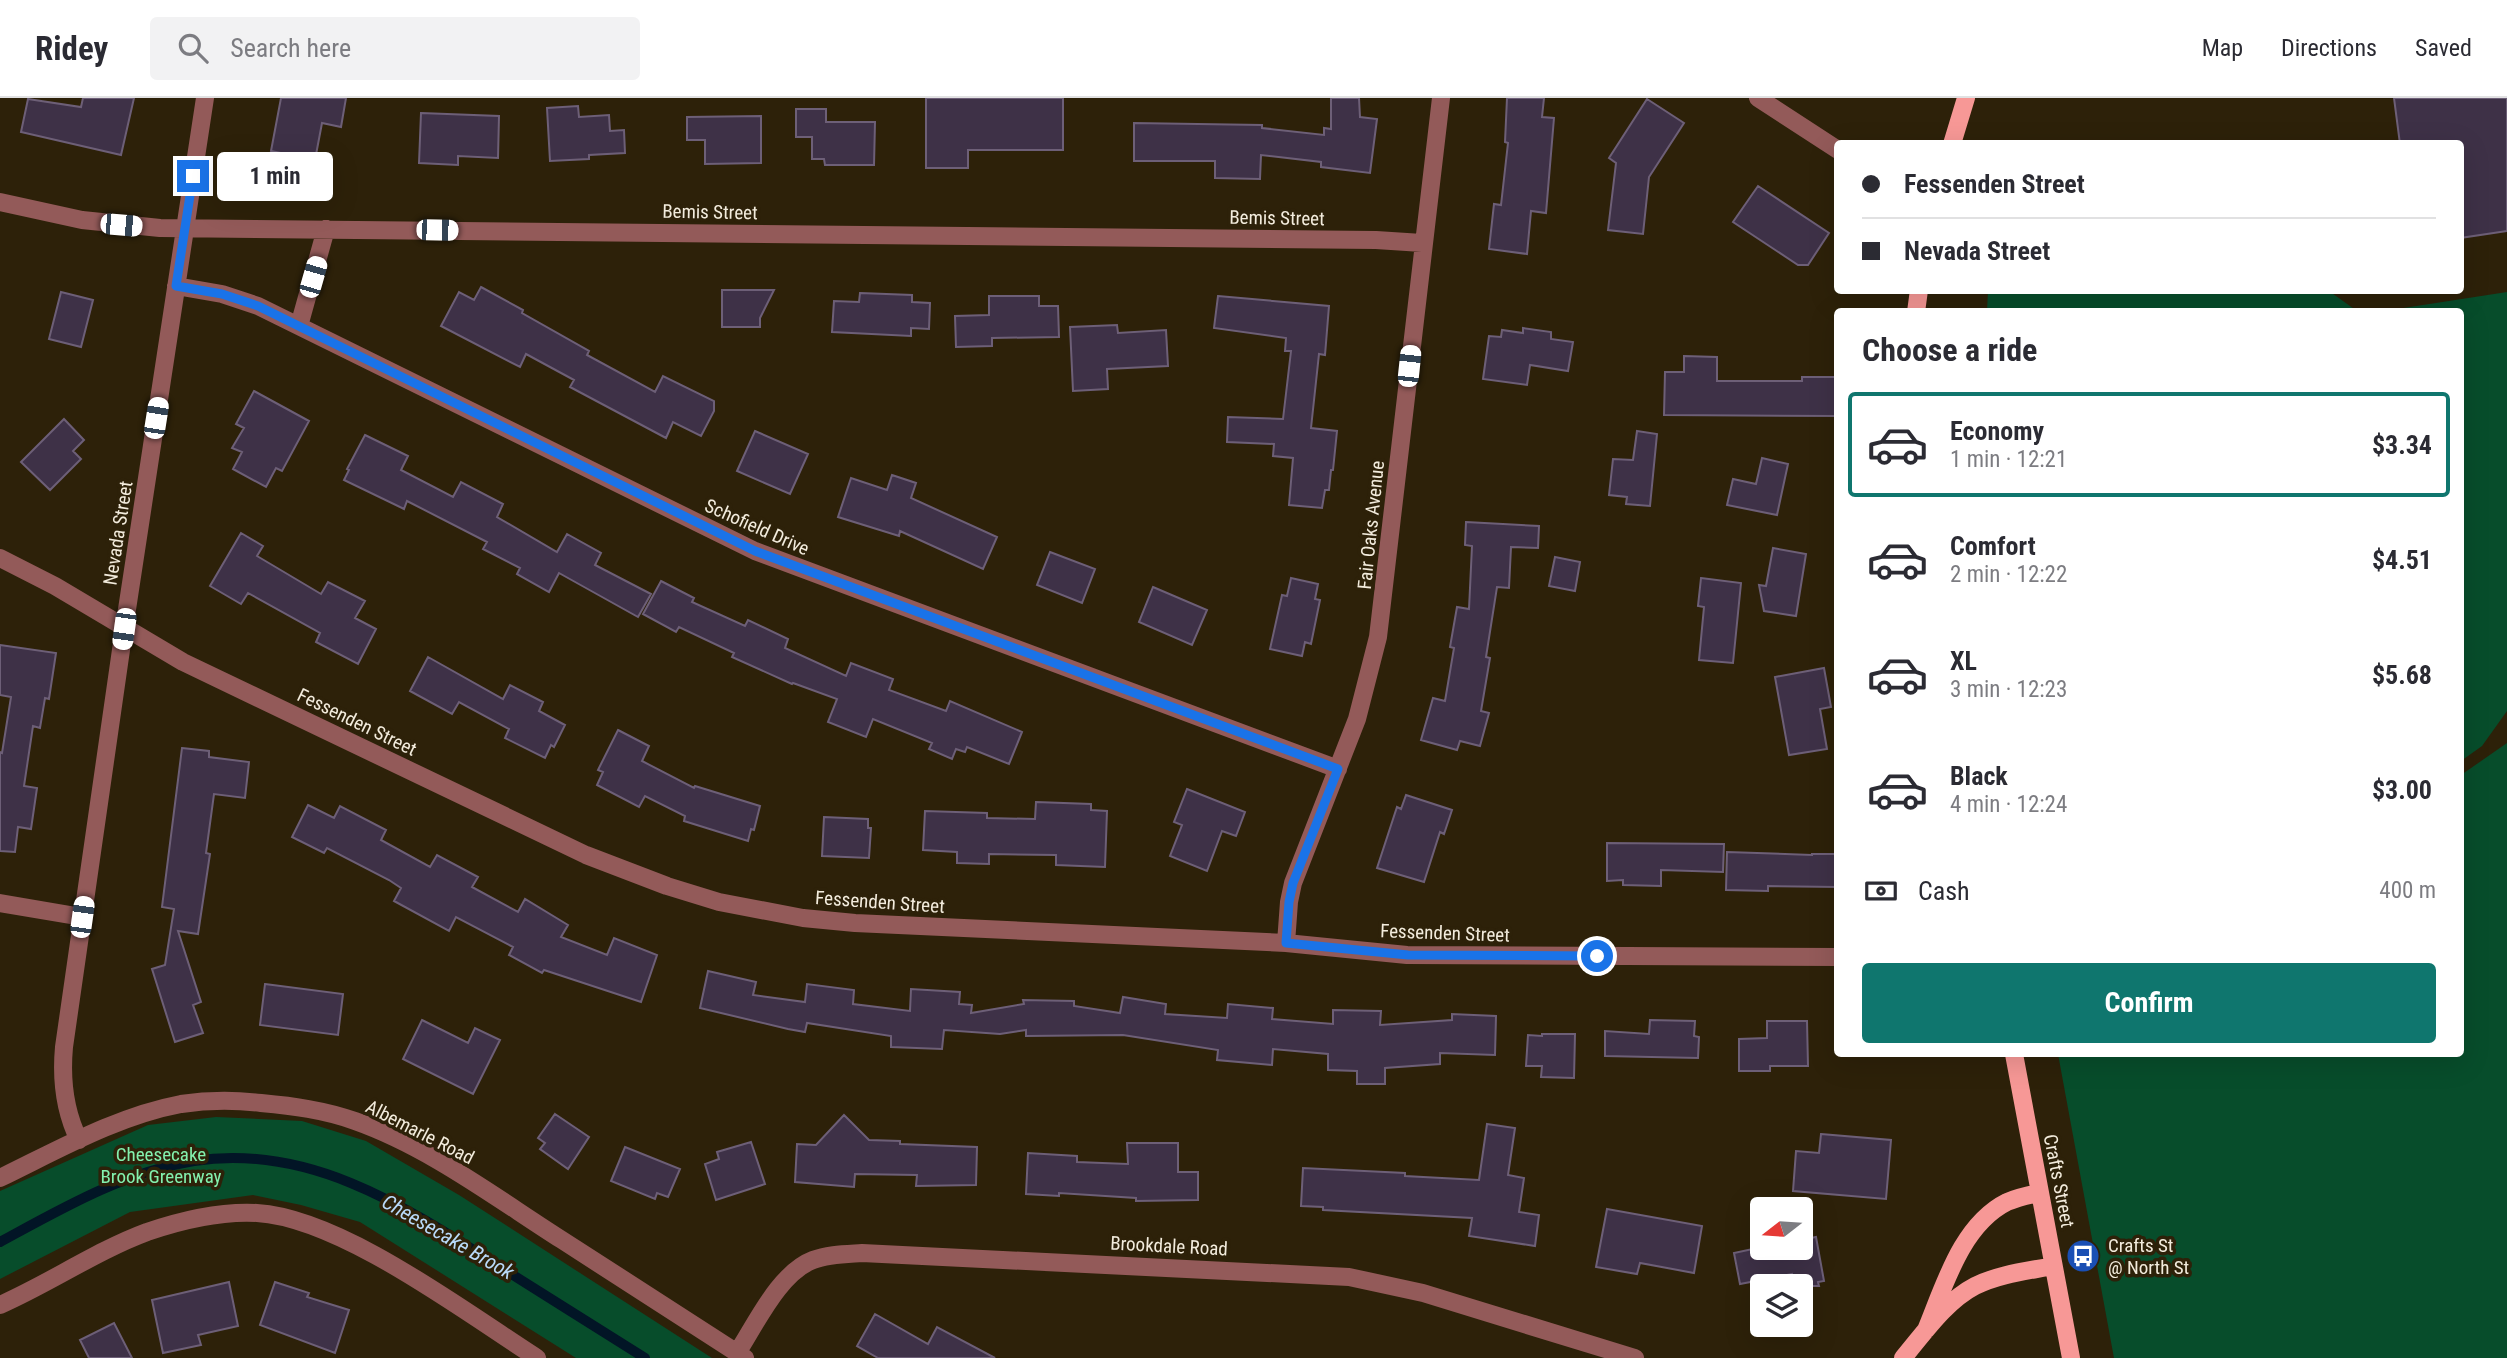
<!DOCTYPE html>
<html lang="en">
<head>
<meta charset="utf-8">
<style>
  body { margin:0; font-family:"Roboto Condensed",sans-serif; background:#f2f2f3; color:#2b2b33; height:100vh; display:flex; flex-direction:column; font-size:26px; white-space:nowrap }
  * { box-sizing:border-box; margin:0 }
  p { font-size:23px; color:#7c7c81 }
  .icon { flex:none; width:38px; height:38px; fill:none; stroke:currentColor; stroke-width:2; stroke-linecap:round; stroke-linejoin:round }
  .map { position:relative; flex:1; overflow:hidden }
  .sheet { position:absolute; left:1834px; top:210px; width:630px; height:749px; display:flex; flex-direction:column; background:#fff; border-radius:7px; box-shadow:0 7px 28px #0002 }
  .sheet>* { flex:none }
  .hud { position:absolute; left:1834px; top:42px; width:630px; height:154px; border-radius:7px; box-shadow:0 7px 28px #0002; display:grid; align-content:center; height:154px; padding:0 28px; background:#fff }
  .needle { width:46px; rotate:253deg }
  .tools { position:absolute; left:1750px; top:1099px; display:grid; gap:14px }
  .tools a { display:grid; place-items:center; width:63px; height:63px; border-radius:7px; background:#fff; box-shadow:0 7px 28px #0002; font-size:35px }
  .end { position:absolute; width:32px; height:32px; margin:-16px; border:9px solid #1a73e8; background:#fff; box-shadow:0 0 0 4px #fff }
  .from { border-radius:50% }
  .bubble { position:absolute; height:49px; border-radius:7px; background:#fff; box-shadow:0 7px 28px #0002; font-size:23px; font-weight:700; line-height:49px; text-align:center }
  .car { position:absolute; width:21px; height:42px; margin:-21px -10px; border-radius:9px; box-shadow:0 0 5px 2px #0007; background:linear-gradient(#fff 24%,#345 0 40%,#fff 0 76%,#345 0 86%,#fff 0) }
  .hud b { display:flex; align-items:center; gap:24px; height:66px; font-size:26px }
  .hud b+b { border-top:2px solid #e1e1e2 }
  .hud i { width:18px; height:18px; background:#2b2b33 }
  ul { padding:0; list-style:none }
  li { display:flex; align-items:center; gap:21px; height:105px; margin:0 14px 10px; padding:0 14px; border:4px solid transparent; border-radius:7px }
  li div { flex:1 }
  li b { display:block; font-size:26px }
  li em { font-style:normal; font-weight:700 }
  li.on { border-color:#0f766e }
  li>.icon { width:63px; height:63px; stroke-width:1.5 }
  h2 { padding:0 28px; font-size:32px; line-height:84px }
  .pay { display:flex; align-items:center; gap:18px; height:77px; padding:0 28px; font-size:26px }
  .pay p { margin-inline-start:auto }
  .button { display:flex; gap:14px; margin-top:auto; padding:14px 28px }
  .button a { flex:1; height:80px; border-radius:7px; background:#0f766e; color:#fff; font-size:28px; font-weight:700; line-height:80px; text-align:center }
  header { display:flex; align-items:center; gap:42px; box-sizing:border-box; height:98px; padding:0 35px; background:#fff; border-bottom:2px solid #e1e1e2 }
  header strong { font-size:33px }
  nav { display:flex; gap:38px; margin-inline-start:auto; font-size:24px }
  .search { width:490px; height:63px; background:#f2f2f3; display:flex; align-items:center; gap:18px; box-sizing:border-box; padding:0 24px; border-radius:7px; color:#7c7c81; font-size:26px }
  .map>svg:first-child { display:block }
  .green { fill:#074d2b }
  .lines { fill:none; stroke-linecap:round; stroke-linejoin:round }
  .stream { stroke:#021526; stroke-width:10 }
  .building { fill:#3e3147; stroke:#6d5f77; stroke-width:2 }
  .minor { stroke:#935a59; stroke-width:18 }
  .major { stroke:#f79896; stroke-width:18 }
  .route { stroke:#1a73e8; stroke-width:9 }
  .labels { text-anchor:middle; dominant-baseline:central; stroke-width:7; stroke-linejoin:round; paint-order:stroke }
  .street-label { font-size:19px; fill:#f3ecdd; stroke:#2d2109 }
  .park-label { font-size:19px; fill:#83f1ae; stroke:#2d2109 }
  .poi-label { font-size:19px; fill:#f3ecdd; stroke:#2d2109; text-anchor:start }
  .water-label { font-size:21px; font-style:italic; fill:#b9daf9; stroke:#2d2109 }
</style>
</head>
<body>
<header>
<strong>Ridey</strong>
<div class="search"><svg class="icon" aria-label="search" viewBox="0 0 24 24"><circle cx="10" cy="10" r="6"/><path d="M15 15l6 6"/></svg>Search here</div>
<nav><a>Map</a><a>Directions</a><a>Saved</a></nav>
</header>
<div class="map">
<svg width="2507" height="1260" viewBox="0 0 2507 1260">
  <rect width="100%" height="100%" fill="#2d2109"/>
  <path class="green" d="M 1988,193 L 2329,193 L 2357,213 L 1987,213 Z
    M 2507,194 L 2507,613 L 2482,648 L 2461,663 L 2460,214 L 2384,213 Z
    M 2507,645 L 2507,1260 L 2114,1260 L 2058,956 L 2460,956 L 2461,677 Z
    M 216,1019 L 302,1023 L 366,1043 L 459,1097 L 712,1260 L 576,1260 L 360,1124 L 301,1107 L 253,1097 L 130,1114 L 0,1181 L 0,1093 L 148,1027 Z"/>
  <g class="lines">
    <path class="stream" d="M 0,1144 C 61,1111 124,1074 194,1063 C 309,1045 406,1109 497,1167 C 546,1198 596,1229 645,1260"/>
  </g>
  <path class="building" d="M 83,0 L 134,0 L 121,57 L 21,34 L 28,1 L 81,9 Z
    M 281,0 L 346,0 L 341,29 L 322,25 L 315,62 L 271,53 Z
    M 926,0 L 1063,0 L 1063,52 L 968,52 L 968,70 L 926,70 Z
    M 1331,0 L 1359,0 L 1360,19 L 1377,21 L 1370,75 L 1321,69 L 1321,64 L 1261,57 L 1260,81 L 1215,80 L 1215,63 L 1134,63 L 1134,25 L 1262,27 L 1262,30 L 1324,37 L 1324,30 L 1331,31 Z
    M 1507,0 L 1544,0 L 1542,19 L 1554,20 L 1546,115 L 1531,113 L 1527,156 L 1489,151 L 1494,106 L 1501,107 L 1508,45 L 1505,44 Z
    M 2394,0 L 2507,0 L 2507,133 L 2460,140 L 2460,46 L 2400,46 Z
    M 1647,1 L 1684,25 L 1649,79 L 1643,136 L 1608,132 L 1616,65 L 1609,60 Z
    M 578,8 L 579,19 L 609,17 L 610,33 L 624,32 L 625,55 L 589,57 L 589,61 L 550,63 L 547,10 Z
    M 796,11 L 826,11 L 826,24 L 875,24 L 874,67 L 825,67 L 824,61 L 812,61 L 812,39 L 796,39 Z
    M 421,15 L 499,18 L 498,60 L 458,58 L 458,67 L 419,65 Z
    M 761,18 L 761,65 L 705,66 L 705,42 L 687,42 L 687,19 Z
    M 1758,88 L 1829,135 L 1808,167 L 1798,167 L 1733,124 Z
    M 481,189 L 523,212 L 522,215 L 589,253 L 587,257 L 655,294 L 663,278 L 714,303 L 714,313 L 701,338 L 673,324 L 666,340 L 570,289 L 574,282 L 526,256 L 520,269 L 441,228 L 459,194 L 474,202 Z
    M 722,192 L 774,192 L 760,220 L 760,229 L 722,229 Z
    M 61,194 L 93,202 L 81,249 L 49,241 Z
    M 860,195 L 912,197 L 912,204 L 930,205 L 929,231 L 911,230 L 911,238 L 832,234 L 834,203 L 859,204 Z
    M 989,198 L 1039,198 L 1039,208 L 1058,208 L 1059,239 L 992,240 L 992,248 L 956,249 L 955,218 L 989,217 Z
    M 1218,198 L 1329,208 L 1325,257 L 1319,256 L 1311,330 L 1337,333 L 1333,372 L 1331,372 L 1329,392 L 1325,392 L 1322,410 L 1289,407 L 1293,360 L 1273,358 L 1274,346 L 1227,344 L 1228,319 L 1283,321 L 1291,253 L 1285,253 L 1286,240 L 1214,230 Z
    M 1117,227 L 1118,235 L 1166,232 L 1168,268 L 1107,271 L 1108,291 L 1073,293 L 1070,229 Z
    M 1523,230 L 1551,234 L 1551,241 L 1573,244 L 1568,273 L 1530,267 L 1527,287 L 1483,281 L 1489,238 L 1501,239 L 1502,232 L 1523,235 Z
    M 1684,258 L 1717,259 L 1717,283 L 1802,283 L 1802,279 L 1838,279 L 1838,318 L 1664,317 L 1665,274 L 1684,274 Z
    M 254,293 L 309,323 L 282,373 L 276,370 L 266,389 L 233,371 L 242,354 L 232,350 L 244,330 L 236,326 Z
    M 64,321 L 84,342 L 73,353 L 81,361 L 50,392 L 21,364 Z
    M 755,333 L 808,356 L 790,396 L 737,373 Z
    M 1637,333 L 1657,336 L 1650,408 L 1626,406 L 1627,399 L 1609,397 L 1613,361 L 1633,362 Z
    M 365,337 L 408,358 L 401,372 L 453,399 L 461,384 L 503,406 L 497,419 L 557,454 L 567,436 L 601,455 L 595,467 L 651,496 L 638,519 L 559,475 L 549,494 L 517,476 L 520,470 L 483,451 L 487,444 L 407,403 L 404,411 L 344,382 L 349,372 L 347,371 Z
    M 1762,360 L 1788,366 L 1777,417 L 1727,407 L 1733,381 L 1756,386 Z
    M 892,377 L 916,385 L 911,400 L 997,439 L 983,471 L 900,433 L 899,438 L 838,419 L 851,380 L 887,392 Z
    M 1466,424 L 1539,428 L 1538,450 L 1511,449 L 1509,490 L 1497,489 L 1486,559 L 1490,560 L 1481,613 L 1489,615 L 1480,648 L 1460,643 L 1457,652 L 1421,642 L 1433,600 L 1445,603 L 1454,550 L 1450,549 L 1457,509 L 1469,511 L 1472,448 L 1465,447 Z
    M 241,435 L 263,448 L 257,458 L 321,496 L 328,484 L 365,503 L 355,520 L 376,531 L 358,566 L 316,544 L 320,535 L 248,495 L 241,506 L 210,488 Z
    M 1773,450 L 1806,456 L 1796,518 L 1764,513 L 1759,487 L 1766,488 Z
    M 1050,454 L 1095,471 L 1082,505 L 1037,487 Z
    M 1555,459 L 1580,464 L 1575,493 L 1549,488 Z
    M 1291,480 L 1318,486 L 1315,501 L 1320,502 L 1311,546 L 1305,544 L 1302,558 L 1270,551 L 1282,497 L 1287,498 Z
    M 1701,480 L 1741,485 L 1733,565 L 1699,562 L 1704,509 L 1698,508 Z
    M 661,483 L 694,500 L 692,504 L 745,528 L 748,522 L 788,541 L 785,550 L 846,578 L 851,565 L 893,581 L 889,592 L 946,613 L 950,603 L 1022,634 L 1009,666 L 967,649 L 965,654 L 956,651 L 952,661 L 929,651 L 932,645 L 873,621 L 866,639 L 828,624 L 837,601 L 793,585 L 792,586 L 732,559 L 734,555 L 679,529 L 676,534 L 643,516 Z
    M 1153,489 L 1207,512 L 1192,547 L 1139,524 Z
    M 0,547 L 56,555 L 49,601 L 45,600 L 40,630 L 33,628 L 24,688 L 37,690 L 31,731 L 18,729 L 15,754 L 0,753 L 0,654 L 2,655 L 11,599 L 0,597 Z
    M 428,559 L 503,601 L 510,587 L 543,604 L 539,613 L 565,627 L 554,649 L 551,647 L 545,660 L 505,640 L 509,631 L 459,604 L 452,616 L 410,593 Z
    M 1824,570 L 1831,609 L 1820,611 L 1827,651 L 1789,657 L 1775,579 Z
    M 618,632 L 649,648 L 642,663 L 694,690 L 695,688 L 760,708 L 754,732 L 751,731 L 748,743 L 684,723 L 685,718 L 645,698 L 639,709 L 597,687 L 603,674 L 598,672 Z
    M 182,650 L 209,653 L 209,659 L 249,664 L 245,700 L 214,696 L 206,755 L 210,756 L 198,836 L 178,833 L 201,904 L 193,907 L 203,935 L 175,944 L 152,871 L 165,867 L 174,811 L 162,809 Z
    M 1187,691 L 1245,714 L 1236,738 L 1222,733 L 1207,773 L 1170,758 L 1182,727 L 1174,724 Z
    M 1406,697 L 1452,712 L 1444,736 L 1440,734 L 1424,784 L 1377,770 L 1397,709 L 1401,711 Z
    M 1036,704 L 1091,706 L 1091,712 L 1107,713 L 1105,769 L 1056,767 L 1056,757 L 989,756 L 989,766 L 957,765 L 957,754 L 923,752 L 925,713 L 987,715 L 987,720 L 1035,721 Z
    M 308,707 L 334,720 L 340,708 L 386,732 L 381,742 L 430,769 L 437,757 L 478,779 L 472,789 L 518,814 L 525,801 L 568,827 L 561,839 L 607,857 L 614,840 L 657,857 L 641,904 L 544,872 L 542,875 L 509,857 L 513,849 L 456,819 L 449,833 L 394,803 L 401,790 L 389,782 L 327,750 L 324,755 L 292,739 Z
    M 824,719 L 868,721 L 868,730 L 871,730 L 869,760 L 822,758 Z
    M 1607,745 L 1724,746 L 1723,774 L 1661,772 L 1661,788 L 1623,787 L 1623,782 L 1607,783 Z
    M 1727,754 L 1812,757 L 1812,756 L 1838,756 L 1838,789 L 1768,788 L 1768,793 L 1726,792 Z
    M 708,873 L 756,884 L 753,897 L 805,904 L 807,886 L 854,892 L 853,906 L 910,913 L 911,891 L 960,894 L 959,906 L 972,907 L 971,915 L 1024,906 L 1023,902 L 1074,903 L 1074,908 L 1120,915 L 1123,899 L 1166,906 L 1165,916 L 1227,920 L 1228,906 L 1273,910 L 1272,921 L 1333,926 L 1333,912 L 1381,913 L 1380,927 L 1452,922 L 1452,916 L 1496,918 L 1495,957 L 1440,955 L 1440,966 L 1385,970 L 1385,986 L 1357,986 L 1357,973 L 1328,972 L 1328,956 L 1273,951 L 1272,967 L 1217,962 L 1218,952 L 1123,937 L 1026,938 L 1026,932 L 1000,936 L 944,932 L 942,951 L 891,949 L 891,938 L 807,925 L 805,934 L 788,931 L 700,910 Z
    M 265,886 L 343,896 L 338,937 L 260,927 Z
    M 422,922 L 468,945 L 475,930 L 500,942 L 473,996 L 403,961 Z
    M 1650,922 L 1695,923 L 1694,938 L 1699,939 L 1698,960 L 1605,958 L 1605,933 L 1649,936 Z
    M 1767,923 L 1807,923 L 1808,968 L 1770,968 L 1770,973 L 1739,973 L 1739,941 L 1767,940 Z
    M 1542,936 L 1575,936 L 1574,980 L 1541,979 L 1542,968 L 1526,968 L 1528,937 L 1542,938 Z
    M 555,1016 L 589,1039 L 568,1071 L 540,1051 L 545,1045 L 538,1040 Z
    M 844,1017 L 869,1042 L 900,1043 L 900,1046 L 977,1049 L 976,1087 L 916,1088 L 917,1077 L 855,1076 L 854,1089 L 795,1084 L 797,1046 L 816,1047 Z
    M 1487,1026 L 1515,1030 L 1508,1077 L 1524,1080 L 1519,1114 L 1539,1117 L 1535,1148 L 1469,1138 L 1472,1120 L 1323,1112 L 1323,1109 L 1301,1108 L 1303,1070 L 1405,1075 L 1405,1078 L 1479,1082 Z
    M 1821,1036 L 1891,1042 L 1886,1101 L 1793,1093 L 1796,1053 L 1819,1055 Z
    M 751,1044 L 765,1086 L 716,1102 L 705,1066 L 719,1061 L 717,1054 Z
    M 1127,1045 L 1178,1045 L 1178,1074 L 1198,1074 L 1198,1102 L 1136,1103 L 1136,1100 L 1059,1095 L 1059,1098 L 1026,1096 L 1028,1055 L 1077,1058 L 1077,1064 L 1128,1066 Z
    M 625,1049 L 680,1071 L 668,1099 L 657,1095 L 655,1101 L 611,1083 Z
    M 1607,1111 L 1702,1128 L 1694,1175 L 1640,1165 L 1637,1176 L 1596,1169 Z
    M 1816,1139 L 1824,1183 L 1818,1184 L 1819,1188 L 1795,1188 L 1792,1176 L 1740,1186 L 1734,1155 L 1762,1149 L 1801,1150 L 1801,1142 Z
    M 229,1184 L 238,1228 L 198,1237 L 201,1247 L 163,1255 L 152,1202 Z
    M 275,1184 L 309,1195 L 307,1199 L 349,1212 L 335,1255 L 260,1227 Z
    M 875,1216 L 928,1246 L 937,1229 L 995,1260 L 878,1260 L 857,1248 Z
    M 114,1225 L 132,1260 L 89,1260 L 80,1242 Z"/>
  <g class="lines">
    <path class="minor" d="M 1758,0 L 1838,52
      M 0,104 L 82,122 L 160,130 L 1376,142 L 1422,145
      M 176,188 L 222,196 L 258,208 L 755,453 L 1338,671
      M 299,228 L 326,131
      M 0,460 L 55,488 L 183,564 L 586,757 L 667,788 L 719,804 L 803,820 L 855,825 L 1286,845 L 1407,857 L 1838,859
      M 0,805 L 82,819
      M 1286,845 L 1289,804 L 1293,785 L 1357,621 L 1378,539 L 1441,0
      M 79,1042 C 64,1012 61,982 64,949 L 124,531 L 205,0
      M 0,1080 C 58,1052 117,1018 181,1006 C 208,1002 235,1002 261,1005 C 293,1008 324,1012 355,1023 C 429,1049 496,1100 562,1142 C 623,1181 684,1220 745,1260
      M 0,1207 C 50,1185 96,1153 147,1134 C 182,1122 220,1113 257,1115 C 341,1120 465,1214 537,1260
      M 737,1255 C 756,1226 779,1175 813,1162 C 828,1156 846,1156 862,1155 L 1349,1179 L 1423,1195 L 1635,1260"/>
    <path class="major" d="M 1952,46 L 1966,0
      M 1916,214 L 1919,192
      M 2014,956 L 2071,1260
      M 1926,1232 C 1944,1189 1961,1127 2007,1104 C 2017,1100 2029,1097 2039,1095
      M 1903,1260 C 1924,1235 1946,1203 1975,1188 C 1999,1176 2027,1173 2053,1168"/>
  </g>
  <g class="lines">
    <path class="route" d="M 193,78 L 176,188 L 222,196 L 258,208 L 755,453 L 1338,671 L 1293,785 L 1289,804 L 1286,845 L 1408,857 L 1597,858"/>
  </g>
  <defs>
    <symbol id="bus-disc" viewBox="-11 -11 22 22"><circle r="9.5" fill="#1a4fb4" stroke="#2d2109"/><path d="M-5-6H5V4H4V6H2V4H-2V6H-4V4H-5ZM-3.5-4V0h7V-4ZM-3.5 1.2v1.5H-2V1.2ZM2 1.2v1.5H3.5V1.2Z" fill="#fff"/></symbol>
  </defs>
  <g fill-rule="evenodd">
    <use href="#bus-disc" x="2064" y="1139" width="38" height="38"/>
  </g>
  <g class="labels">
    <g class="street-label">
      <text transform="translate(710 114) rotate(1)">Bemis Street</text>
      <text transform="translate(1277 120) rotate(1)">Bemis Street</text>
      <text transform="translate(1371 427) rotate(-84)">Fair Oaks Avenue</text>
      <text transform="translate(757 429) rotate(24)">Schofield Drive</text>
      <text transform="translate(118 435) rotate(-81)">Nevada Street</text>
      <text transform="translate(357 624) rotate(26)">Fessenden Street</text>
      <text transform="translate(880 804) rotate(4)">Fessenden Street</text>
      <text transform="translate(1445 835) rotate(2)">Fessenden Street</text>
      <text transform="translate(420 1034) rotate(27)">Albemarle Road</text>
      <text transform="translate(2059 1083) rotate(79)">Crafts Street</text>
      <text transform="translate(1169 1148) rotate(3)">Brookdale Road</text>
    </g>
    <g class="park-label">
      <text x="161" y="1056">Cheesecake<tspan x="161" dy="22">Brook Greenway</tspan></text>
    </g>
    <g class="poi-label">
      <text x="2108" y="1147">Crafts St<tspan x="2108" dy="22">@ North St</tspan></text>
    </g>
    <g class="water-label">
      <text transform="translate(448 1139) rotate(30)">Cheesecake Brook</text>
    </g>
  </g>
</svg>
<div class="tools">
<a><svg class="needle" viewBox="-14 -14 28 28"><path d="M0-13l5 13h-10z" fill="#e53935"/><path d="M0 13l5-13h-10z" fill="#7c7c81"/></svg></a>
<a><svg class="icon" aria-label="layers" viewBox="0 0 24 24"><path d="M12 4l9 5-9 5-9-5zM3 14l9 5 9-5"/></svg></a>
</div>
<i class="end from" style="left:1597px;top:858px"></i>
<i class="end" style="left:193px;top:78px"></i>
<div class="bubble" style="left:217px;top:54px;width:116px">1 min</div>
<i class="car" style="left:121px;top:127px;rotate:95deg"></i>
<i class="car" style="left:437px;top:132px;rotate:91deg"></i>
<i class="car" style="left:313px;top:179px;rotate:16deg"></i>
<i class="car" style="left:1409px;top:268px;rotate:6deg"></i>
<i class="car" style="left:156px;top:320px;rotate:9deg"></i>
<i class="car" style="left:124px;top:531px;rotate:188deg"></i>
<i class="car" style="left:82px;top:819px;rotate:8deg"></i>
<div class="hud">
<b><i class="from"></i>Fessenden Street</b>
<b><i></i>Nevada Street</b>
</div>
<section class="sheet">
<h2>Choose a ride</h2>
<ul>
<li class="on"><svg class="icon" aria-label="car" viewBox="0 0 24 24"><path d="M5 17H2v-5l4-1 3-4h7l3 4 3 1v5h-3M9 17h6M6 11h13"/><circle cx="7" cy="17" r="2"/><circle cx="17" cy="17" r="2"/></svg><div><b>Economy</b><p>1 min · 12:21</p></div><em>$3.34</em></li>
<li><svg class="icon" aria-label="car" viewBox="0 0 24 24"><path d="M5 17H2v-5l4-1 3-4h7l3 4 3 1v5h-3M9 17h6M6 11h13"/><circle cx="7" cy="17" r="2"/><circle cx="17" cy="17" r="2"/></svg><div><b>Comfort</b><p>2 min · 12:22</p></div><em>$4.51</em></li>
<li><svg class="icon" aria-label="car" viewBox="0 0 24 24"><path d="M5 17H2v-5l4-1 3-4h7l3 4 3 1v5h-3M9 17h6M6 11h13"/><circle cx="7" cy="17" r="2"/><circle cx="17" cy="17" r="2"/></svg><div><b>XL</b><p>3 min · 12:23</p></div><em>$5.68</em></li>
<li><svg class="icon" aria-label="car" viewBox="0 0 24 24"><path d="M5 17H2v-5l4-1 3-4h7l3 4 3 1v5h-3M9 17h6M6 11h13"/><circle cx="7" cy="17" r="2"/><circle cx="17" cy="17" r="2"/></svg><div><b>Black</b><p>4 min · 12:24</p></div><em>$3.00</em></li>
</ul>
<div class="pay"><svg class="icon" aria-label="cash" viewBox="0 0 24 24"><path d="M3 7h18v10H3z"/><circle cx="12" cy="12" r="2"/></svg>Cash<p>400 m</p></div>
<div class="button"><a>Confirm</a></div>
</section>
</div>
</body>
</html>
